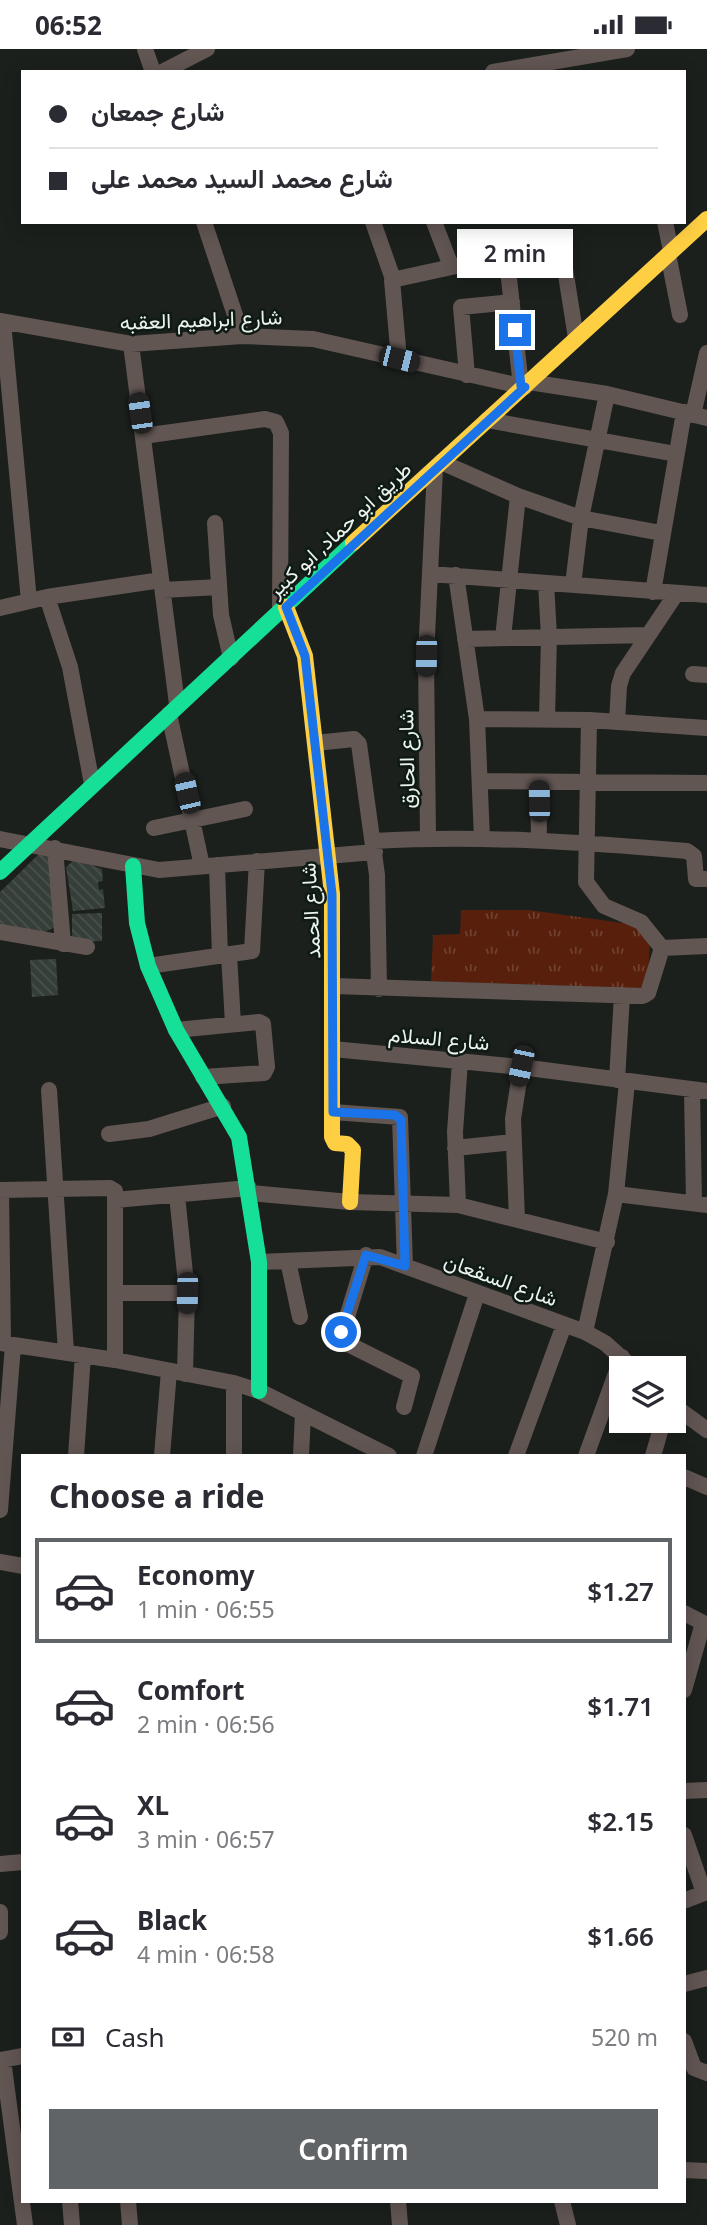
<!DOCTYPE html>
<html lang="en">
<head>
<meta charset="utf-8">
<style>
  body { margin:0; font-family:"Noto Sans",Vazirmatn,sans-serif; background:#f2f2f3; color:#2b2b33; height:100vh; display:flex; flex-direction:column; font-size:26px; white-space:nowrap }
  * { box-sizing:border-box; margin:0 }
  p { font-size:23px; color:#7c7c81 }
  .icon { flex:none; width:38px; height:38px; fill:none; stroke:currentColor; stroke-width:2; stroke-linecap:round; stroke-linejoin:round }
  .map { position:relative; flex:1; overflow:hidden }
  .side { position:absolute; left:21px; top:1405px; width:665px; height:749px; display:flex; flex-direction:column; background:#fff; border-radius:0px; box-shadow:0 4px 18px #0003 }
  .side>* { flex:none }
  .banner { position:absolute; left:21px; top:21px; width:665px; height:154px; border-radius:0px; box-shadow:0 4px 18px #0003; display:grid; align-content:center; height:154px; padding:0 28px; background:#fff }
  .buttons { position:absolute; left:609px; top:1307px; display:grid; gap:14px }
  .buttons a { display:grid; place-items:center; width:77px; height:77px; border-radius:0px; background:#fff; box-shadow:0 4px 18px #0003; font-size:35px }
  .end { position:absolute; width:32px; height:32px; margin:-16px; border:9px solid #1a73e8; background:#fff; box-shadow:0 0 0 4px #fff }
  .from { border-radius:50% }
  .bubble { position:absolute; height:49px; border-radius:0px; background:#fff; box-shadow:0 4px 18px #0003; font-size:23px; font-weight:600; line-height:49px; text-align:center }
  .car { position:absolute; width:21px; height:42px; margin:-21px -10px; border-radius:9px; box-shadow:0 0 5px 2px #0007; background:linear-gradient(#222 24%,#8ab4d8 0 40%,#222 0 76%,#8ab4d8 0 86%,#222 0) }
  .banner b { display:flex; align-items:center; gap:24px; height:66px; font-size:26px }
  .banner b+b { border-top:2px solid #e1e1e2 }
  .banner i { width:18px; height:18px; background:#2b2b33 }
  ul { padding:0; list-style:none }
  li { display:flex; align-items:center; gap:21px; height:105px; margin:0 14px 10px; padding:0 14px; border:4px solid transparent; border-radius:0px }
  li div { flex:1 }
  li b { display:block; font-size:26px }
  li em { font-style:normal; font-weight:600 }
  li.active { border-color:#616467 }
  li>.icon { width:63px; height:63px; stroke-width:1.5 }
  h2 { padding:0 28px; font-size:32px; line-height:84px }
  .pay { display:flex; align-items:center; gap:18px; height:77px; padding:0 28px; font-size:26px }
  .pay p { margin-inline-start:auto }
  .button { display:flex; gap:14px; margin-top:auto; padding:14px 28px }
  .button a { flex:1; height:80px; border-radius:0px; background:#616467; color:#fff; font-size:28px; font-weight:600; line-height:80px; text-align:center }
  .status { display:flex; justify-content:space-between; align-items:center; height:49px; padding:0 35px; background:#fff; direction:ltr }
  .status svg { height:19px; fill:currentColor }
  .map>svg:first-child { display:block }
  .grass { fill:url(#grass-tufts) }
  .building { fill:url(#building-back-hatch) }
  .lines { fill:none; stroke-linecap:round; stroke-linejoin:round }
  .street { stroke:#625653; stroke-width:16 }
  .fast { stroke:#16e098; stroke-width:16 }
  .slow { stroke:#ffcf43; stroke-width:16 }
  .route { stroke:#1a73e8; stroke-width:9 }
  .labels { text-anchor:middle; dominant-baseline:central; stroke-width:5; stroke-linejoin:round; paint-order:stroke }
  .street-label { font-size:21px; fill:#ecf3ef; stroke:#0e1a14 }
</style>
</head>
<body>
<div class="status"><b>06:52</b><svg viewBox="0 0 49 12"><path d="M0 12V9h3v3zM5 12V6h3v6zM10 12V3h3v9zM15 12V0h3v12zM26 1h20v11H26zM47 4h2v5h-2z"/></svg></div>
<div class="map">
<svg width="707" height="2176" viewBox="0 0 707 2176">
  <defs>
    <pattern id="grass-tufts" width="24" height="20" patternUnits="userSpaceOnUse" patternTransform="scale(1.75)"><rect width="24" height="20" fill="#58200c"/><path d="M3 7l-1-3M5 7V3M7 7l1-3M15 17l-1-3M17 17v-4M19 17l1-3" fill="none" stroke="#704130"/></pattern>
    <pattern id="building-back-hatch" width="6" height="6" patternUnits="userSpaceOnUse" patternTransform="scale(1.75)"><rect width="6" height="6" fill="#353e39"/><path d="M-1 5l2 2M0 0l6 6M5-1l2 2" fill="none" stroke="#49514c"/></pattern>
  </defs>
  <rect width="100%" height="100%" fill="#1b201d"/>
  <path class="grass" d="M 461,861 L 529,861 L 651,878 L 647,940 L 431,932 L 433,886 L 460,885 Z"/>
  <path class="building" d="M 42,802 L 51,807 L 55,878 L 35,888 L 0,881 L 0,843 Z
    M 75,810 L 102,820 L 103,832 L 98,833 L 99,841 L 103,840 L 105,859 L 73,862 L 66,818 Z
    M 102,864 L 102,892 L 72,893 L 72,865 Z
    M 56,910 L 58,946 L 32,948 L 30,911 Z"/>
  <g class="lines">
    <path class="street" d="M 145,0 L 153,23
      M 162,23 L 207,0
      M 493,23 L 627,0
      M 204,173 L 242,287
      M 373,173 L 393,230
      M 434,173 L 451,217
      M 665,173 L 671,202
      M 668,205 L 680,266
      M 563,207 L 576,289
      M 0,272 L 131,295 L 242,287 L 313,290 L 525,338
      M 3,273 L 29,552
      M 131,295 L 177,655
      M 399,310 L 392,231 L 502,207 L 507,212 L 521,337
      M 467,326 L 461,258 L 512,253
      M 529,333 L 607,345 L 707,369
      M 693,366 L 707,304
      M 487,371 L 676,405
      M 143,387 L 265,370 L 276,373 L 281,384 L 280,564
      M 441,413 L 518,447 L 581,469 L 661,484
      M 215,474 L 221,566 L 231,609
      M 430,525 L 707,546
      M 456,526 L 477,670 L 482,790
      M 546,534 L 549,587 L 547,670
      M 573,536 L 581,469 L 607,345
      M 163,541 L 219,538
      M 653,543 L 684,363
      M 47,548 L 70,618 L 92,735
      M 0,559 L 47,548 L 161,531
      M 503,589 L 518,447
      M 465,590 L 648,586
      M 693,625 L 707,626
      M 169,665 L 202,817
      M 477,670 L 589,671 L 707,679
      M 589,671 L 586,833 L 604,857 L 641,873 L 662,899
      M 617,673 L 619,637 L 623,624 L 676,545
      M 315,694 L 354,690 L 359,695 L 377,826 L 379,940
      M 481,732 L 707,734
      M 538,733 L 539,791
      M 154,779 L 245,760
      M 428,789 L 426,607 L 435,420
      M 0,790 L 159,821 L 375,803
      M 374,792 C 478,786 583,793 687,802 L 694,807 L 696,830 L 707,830
      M 55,799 L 63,895
      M 217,816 L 220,907
      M 0,883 L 87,898
      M 229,905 L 233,975
      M 148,917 L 252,902 L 257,812
      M 334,937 L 643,947 L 648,944 L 662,899 L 707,897
      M 176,981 L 259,973 L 263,975 L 267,1018 L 264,1024 L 203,1028
      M 333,1000 L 521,1018 L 707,1042
      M 617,1031 L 622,946
      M 49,1041 L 66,1303
      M 692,1041 L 694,1154
      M 333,1063 L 400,1068 L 405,1217
      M 109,1085 L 149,1080 L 223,1057
      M 455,1099 L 514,1093
      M 0,1141 L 110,1139 L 115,1142 L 115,1311
      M 1,1142 L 3,1294
      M 250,1144 L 350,1153 L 458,1156 L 607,1193
      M 616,1145 L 707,1156
      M 177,1146 L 187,1244 L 185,1325
      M 115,1151 L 249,1139
      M 458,1156 L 455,1083 L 460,1012
      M 517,1170 L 513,1070 L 521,1018
      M 366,1206 L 340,1291 L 412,1327 L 404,1358
      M 288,1212 L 300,1268
      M 259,1213 L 380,1208 L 585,1283 L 605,1294 L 634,1320
      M 115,1244 L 187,1244
      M 585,1283 L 616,1145 L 627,1033
      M 0,1294 L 115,1311 L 234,1334 L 259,1342 L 389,1407
      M 234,1334 L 234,1407
      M 674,1357 L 707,1381
      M 76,1407 L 83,1306
      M 162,1407 L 169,1322
      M 301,1407 L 303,1364
      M 424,1407 L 477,1245
      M 516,1407 L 564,1276
      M 586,1407 L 622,1308
      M 653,1407 L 663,1372
      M 684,1428 L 707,1438
      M 0,1461 L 13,1296
      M 0,1513 L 23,1517
      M 684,1564 L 707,1576
      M 684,1641 L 703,1574
      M 684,1742 L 707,1741
      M 684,1786 L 704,1844
      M 0,1815 L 23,1813
      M 686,1851 L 707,1843
      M 0,1863 L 0,1883
      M 684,1935 L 707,1929
      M 684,1992 L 694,2019 L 707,2024
      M 0,2011 L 23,2007
      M 3,2011 L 25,2176
      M 684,2121 L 707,2122
      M 70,2152 L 72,2176
      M 128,2152 L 130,2176
      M 398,2152 L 400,2176
      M 562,2152 L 568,2176"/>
    <path class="fast" d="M 133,817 L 137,874 L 148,917 L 176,981 L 239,1088 L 259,1213 L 259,1342
      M 0,823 L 353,494"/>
    <path class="slow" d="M 353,494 L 707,170
      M 286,558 L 305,607 L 332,845 L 332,1088 L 335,1094 L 347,1095 L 353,1101 L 350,1153"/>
  </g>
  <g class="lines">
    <path class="route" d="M 341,1283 L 366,1206 L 405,1217 L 401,1071 L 395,1066 L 333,1063 L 332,845 L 305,607 L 286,558 L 525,338 L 521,337 L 515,281"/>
  </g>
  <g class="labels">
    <g class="street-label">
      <text transform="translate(201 270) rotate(-2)">شارع ابراهيم العقبه</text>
      <text transform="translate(339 480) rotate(-43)">طريق ابو حماد, ابو كبير</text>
      <text transform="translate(406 710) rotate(-91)">شارع الحارق</text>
      <text transform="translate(310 862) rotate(-93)">شارع الحمد</text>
      <text transform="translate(439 989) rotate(5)">شارع السلام</text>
      <text transform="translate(501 1230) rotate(20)">شارع السقعان</text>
    </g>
  </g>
</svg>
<div class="buttons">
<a><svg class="icon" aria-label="layers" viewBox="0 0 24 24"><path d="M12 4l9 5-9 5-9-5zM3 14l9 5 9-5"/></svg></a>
</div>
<i class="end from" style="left:341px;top:1283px"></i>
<i class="end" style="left:515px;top:281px"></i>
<div class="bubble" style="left:457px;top:180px;width:116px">2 min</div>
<i class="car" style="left:399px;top:310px;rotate:104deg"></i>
<i class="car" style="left:140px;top:364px;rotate:352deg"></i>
<i class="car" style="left:426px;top:607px;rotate:181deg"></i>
<i class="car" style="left:187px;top:744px;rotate:347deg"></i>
<i class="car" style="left:539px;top:752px;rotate:359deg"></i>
<i class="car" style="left:521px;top:1017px;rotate:192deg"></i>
<i class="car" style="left:187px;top:1244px;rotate:181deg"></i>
<div class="banner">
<b><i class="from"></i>شارع جمعان</b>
<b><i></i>شارع محمد السيد محمد على</b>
</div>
<section class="side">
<h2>Choose a ride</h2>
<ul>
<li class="active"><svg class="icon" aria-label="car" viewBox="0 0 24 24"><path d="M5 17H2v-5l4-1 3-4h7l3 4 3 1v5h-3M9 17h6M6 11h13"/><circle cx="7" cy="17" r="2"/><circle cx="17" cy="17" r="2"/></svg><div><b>Economy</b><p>1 min · 06:55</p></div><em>$1.27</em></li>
<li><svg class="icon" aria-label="car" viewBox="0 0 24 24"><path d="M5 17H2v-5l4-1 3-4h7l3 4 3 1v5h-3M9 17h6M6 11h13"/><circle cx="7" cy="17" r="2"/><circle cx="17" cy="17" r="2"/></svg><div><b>Comfort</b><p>2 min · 06:56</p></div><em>$1.71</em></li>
<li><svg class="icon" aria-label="car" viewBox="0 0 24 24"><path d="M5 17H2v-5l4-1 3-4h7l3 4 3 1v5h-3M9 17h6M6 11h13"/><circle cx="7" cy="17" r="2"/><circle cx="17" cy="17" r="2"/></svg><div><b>XL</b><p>3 min · 06:57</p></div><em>$2.15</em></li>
<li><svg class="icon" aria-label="car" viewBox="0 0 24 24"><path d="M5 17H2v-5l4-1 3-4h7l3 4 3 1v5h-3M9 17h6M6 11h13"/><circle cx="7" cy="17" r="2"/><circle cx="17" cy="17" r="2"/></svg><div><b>Black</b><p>4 min · 06:58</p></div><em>$1.66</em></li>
</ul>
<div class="pay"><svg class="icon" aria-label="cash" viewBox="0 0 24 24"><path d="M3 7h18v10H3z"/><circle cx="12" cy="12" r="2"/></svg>Cash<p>520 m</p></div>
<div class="button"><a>Confirm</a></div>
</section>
</div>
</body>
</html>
